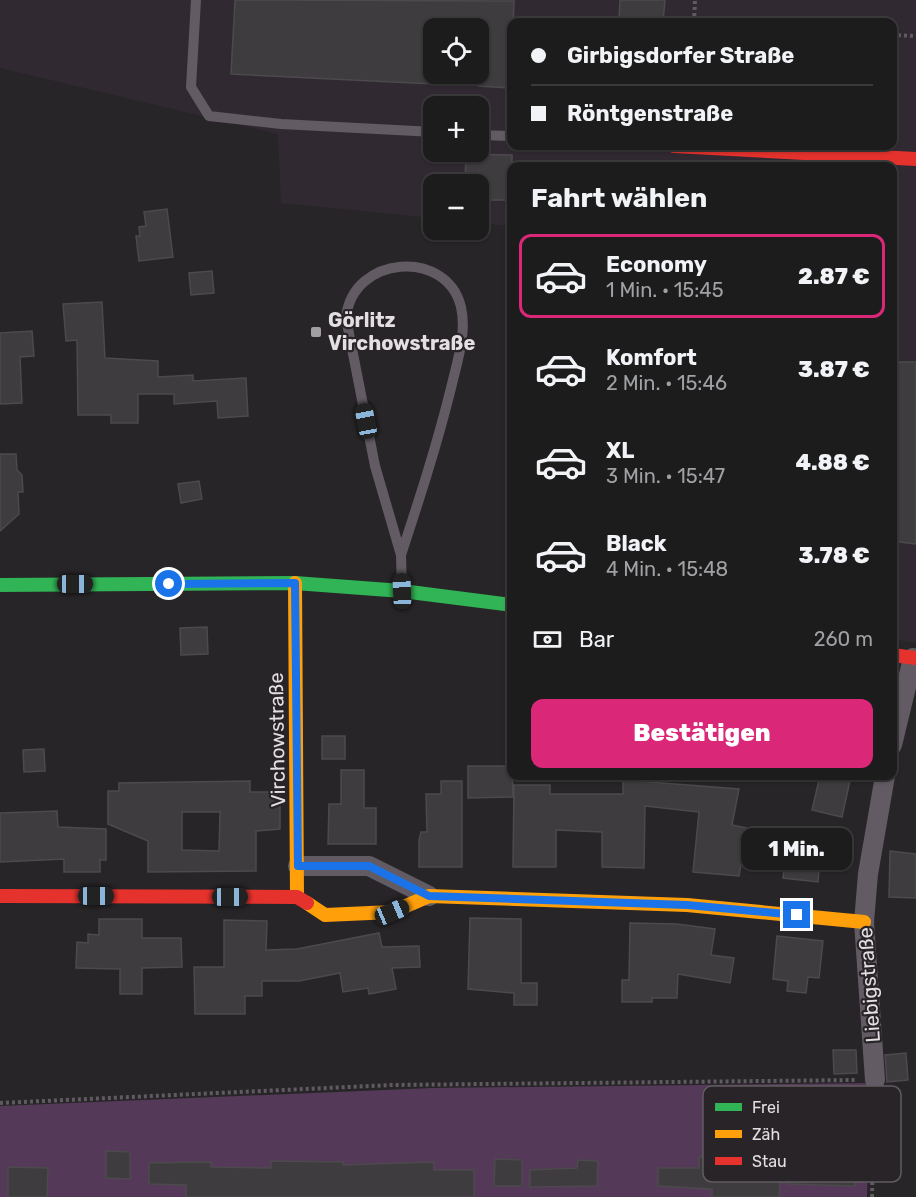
<!DOCTYPE html>
<html lang="de">
<head>
<meta charset="utf-8">
<style>
  body { margin:0; font-family:Rubik,sans-serif; background:#2a292a; color:#f1f3f6; height:100vh; display:flex; flex-direction:column; font-size:22px; white-space:nowrap }
  * { box-sizing:border-box; margin:0 }
  p { font-size:20px; color:#a0a1a4 }
  .icon { flex:none; width:33px; height:33px; fill:none; stroke:currentColor; stroke-width:2; stroke-linecap:round; stroke-linejoin:round }
  .map { position:relative; flex:1; overflow:hidden }
  .sheet { position:absolute; left:507px; top:162px; width:390px; height:618px; display:flex; flex-direction:column; background:#1d1c1d; border-radius:12px; box-shadow:0 2px 4px #0004,0 0 0 2px #3b3a3b }
  .sheet>* { flex:none }
  .hud { position:absolute; left:507px; top:18px; width:390px; height:132px; border-radius:12px; box-shadow:0 2px 4px #0004,0 0 0 2px #3b3a3b; display:grid; align-content:center; height:132px; padding:0 24px; background:#1d1c1d }
  .fabs { position:absolute; left:423px; top:18px; display:grid; gap:12px }
  .fabs a { display:grid; place-items:center; width:66px; height:66px; border-radius:12px; background:#1d1c1d; box-shadow:0 2px 4px #0004,0 0 0 2px #3b3a3b; font-size:30px }
  .end { position:absolute; width:27px; height:27px; margin:-14px; border:8px solid #1a73e8; background:#fff; box-shadow:0 0 0 3px #fff }
  .from { border-radius:50% }
  .bubble { position:absolute; height:42px; border-radius:12px; background:#1d1c1d; box-shadow:0 2px 4px #0004,0 0 0 2px #3b3a3b; font-size:20px; font-weight:800; line-height:42px; text-align:center }
  .car { position:absolute; width:18px; height:36px; margin:-18px -9px; border-radius:8px; box-shadow:0 0 4px 2px #0007; background:linear-gradient(#222 24%,#8ab4d8 0 40%,#222 0 76%,#8ab4d8 0 86%,#222 0) }
  .hud b { display:flex; align-items:center; gap:21px; height:57px; font-size:22px }
  .hud b+b { border-top:2px solid #3b3a3b }
  .hud i { width:15px; height:15px; background:#f1f3f6 }
  ul { padding:0; list-style:none }
  li { display:flex; align-items:center; gap:18px; height:84px; margin:0 12px 9px; padding:0 12px; border:3px solid transparent; border-radius:12px }
  li div { flex:1 }
  li b { display:block; font-size:22px }
  li em { font-style:normal; font-weight:800 }
  li.on { border-color:#db2777 }
  li>.icon { width:54px; height:54px; stroke-width:1.5 }
  h2 { padding:0 24px; font-size:27px; line-height:72px }
  .pay { display:flex; align-items:center; gap:15px; height:66px; padding:0 24px; font-size:22px }
  .pay p { margin-inline-start:auto }
  .cta { display:flex; gap:12px; margin-top:auto; padding:12px 24px }
  .cta a { flex:1; height:69px; border-radius:12px; background:#db2777; color:#fff; font-size:24px; font-weight:800; line-height:69px; text-align:center }
  .map>svg:first-child { display:block }
  .built { fill:#312932; fill-rule:evenodd }
  .green { fill:#543958 }
  .building { fill:#3e3c3e; stroke:#4c4a4c; stroke-width:1.5; fill-rule:evenodd }
  .lines { fill:none; stroke-linecap:round; stroke-linejoin:round }
  .path { stroke:#605b61; stroke-width:4; stroke-dasharray:3 3; stroke-linecap:butt }
  .lane { stroke:#625b63; stroke-width:10 }
  .street { stroke:#625b63; stroke-width:20 }
  .fast { stroke:#30b455; stroke-width:14 }
  .slow { stroke:#ff9f0a; stroke-width:14 }
  .jam { stroke:#e5322d; stroke-width:14 }
  .route { stroke:#1a73e8; stroke-width:8 }
  .poi-dot { fill:#a19fa1; stroke:#282428; stroke-width:2 }
  .labels { text-anchor:middle; dominant-baseline:central; stroke-width:4.5; stroke-linejoin:round; paint-order:stroke }
  .poi-label { font-size:20px; font-weight:bold; fill:#e3e0e3; stroke:#282428; text-anchor:start }
  .street-label { font-size:20px; fill:#e3e0e3; stroke:#282428 }
  .key { fill:#282428; stroke:#605c60; stroke-width:1.5 }
  .key-label { font-size:16px; fill:#e3e0e3 }
</style>
</head>
<body>
<div class="map">
<svg width="916" height="1197" viewBox="0 0 916 1197">
  <rect width="100%" height="100%" fill="#272527"/>
  <path class="built" d="M 0,0 L 916,0 L 916,643 L 892,639 L 892,166 L 512,166 L 511,226 L 479,223 L 478,184 L 434,184 L 433,218 L 281,203 L 278,134 L 0,68 ZM 512,22 L 892,22 L 892,146 L 512,146 ZM 434,28 L 478,28 L 478,74 L 434,74 ZM 434,106 L 478,106 L 478,152 L 434,152 Z"/>
  <path class="green" d="M 870,1083 L 867,1197 L 0,1197 L 0,1106 L 432,1088 Z"/>
  <path class="building" d="M 235,0 L 514,1 L 511,88 L 478,86 L 478,28 L 434,28 L 434,84 L 231,74 Z
    M 620,0 L 665,0 L 663,22 L 619,22 Z
    M 466,154 L 512,155 L 512,200 L 482,200 L 482,197 L 478,197 L 478,184 L 465,184 Z
    M 167,209 L 173,257 L 139,261 L 136,236 L 140,236 L 139,227 L 146,226 L 144,212 Z
    M 212,271 L 214,293 L 191,295 L 189,273 Z
    M 102,302 L 105,358 L 158,361 L 158,377 L 193,375 L 193,381 L 246,378 L 248,416 L 218,418 L 217,401 L 174,404 L 174,394 L 138,394 L 138,423 L 111,423 L 111,415 L 78,415 L 77,340 L 66,341 L 63,304 Z
    M 32,331 L 34,356 L 20,357 L 22,403 L 0,404 L 0,333 Z
    M 892,362 L 916,362 L 916,544 L 892,541 Z
    M 0,454 L 16,454 L 17,470 L 22,475 L 23,492 L 18,492 L 19,514 L 0,531 Z
    M 199,481 L 202,499 L 181,503 L 178,484 Z
    M 207,627 L 208,654 L 181,655 L 180,628 Z
    M 322,736 L 345,736 L 345,759 L 322,759 Z
    M 44,749 L 45,771 L 24,772 L 23,750 Z
    M 468,766 L 512,766 L 513,797 L 468,798 Z
    M 341,770 L 364,770 L 364,808 L 376,808 L 376,844 L 328,844 L 329,804 L 341,804 Z
    M 820,776 L 851,776 L 842,817 L 812,810 Z
    M 623,780 L 739,789 L 732,825 L 747,828 L 739,876 L 693,872 L 699,812 L 645,806 L 644,868 L 602,867 L 602,832 L 556,830 L 556,867 L 513,867 L 514,785 L 550,785 L 550,794 L 623,794 Z
    M 250,781 L 250,792 L 280,792 L 280,829 L 256,831 L 256,871 L 148,872 L 148,841 L 108,824 L 108,791 L 119,791 L 119,783 ZM 182,812 L 220,812 L 219,851 L 182,850 Z
    M 441,781 L 462,781 L 462,867 L 419,867 L 419,840 L 421,832 L 427,832 L 426,794 L 441,794 Z
    M 57,811 L 58,827 L 106,829 L 106,860 L 100,860 L 100,872 L 64,872 L 64,859 L 0,862 L 0,813 Z
    M 787,843 L 821,846 L 818,882 L 783,878 Z
    M 890,851 L 916,854 L 916,898 L 889,897 Z
    M 470,918 L 521,919 L 521,983 L 537,983 L 537,1005 L 514,1005 L 514,993 L 468,989 Z
    M 99,919 L 142,919 L 142,938 L 181,938 L 182,967 L 142,968 L 142,994 L 120,994 L 120,969 L 76,968 L 77,942 L 88,943 L 88,934 L 99,935 Z
    M 224,920 L 267,921 L 266,950 L 297,949 L 379,933 L 382,947 L 419,946 L 420,967 L 392,968 L 396,989 L 369,994 L 368,988 L 343,992 L 340,973 L 299,981 L 262,981 L 262,996 L 245,996 L 245,1014 L 195,1014 L 194,967 L 224,967 Z
    M 630,923 L 677,924 L 715,929 L 711,955 L 734,958 L 730,983 L 678,974 L 677,998 L 652,998 L 652,1002 L 622,1002 L 622,980 L 629,980 Z
    M 777,936 L 823,941 L 819,978 L 808,977 L 806,993 L 787,991 L 788,981 L 773,979 Z
    M 833,1050 L 856,1050 L 857,1073 L 834,1074 Z
    M 906,1053 L 908,1080 L 887,1082 L 885,1055 Z
    M 106,1151 L 130,1152 L 130,1179 L 106,1178 Z
    M 699,1157 L 717,1157 L 717,1161 L 728,1161 L 728,1170 L 781,1170 L 779,1197 L 712,1197 L 712,1189 L 658,1186 L 658,1168 L 699,1168 Z
    M 495,1159 L 522,1160 L 522,1186 L 494,1186 Z
    M 578,1160 L 598,1161 L 597,1186 L 530,1187 L 530,1170 L 577,1168 Z
    M 271,1161 L 343,1162 L 343,1165 L 434,1162 L 434,1170 L 474,1170 L 474,1197 L 186,1197 L 186,1185 L 149,1184 L 149,1163 L 211,1162 L 211,1167 L 271,1168 Z
    M 788,1164 L 855,1166 L 855,1186 L 788,1184 Z
    M 8,1167 L 48,1168 L 47,1197 L 8,1197 Z"/>
  <g class="lines">
    <path class="path" d="M 694,22 L 695,0
      M 892,35 L 916,36
      M 0,1103 L 392,1085 L 856,1080
      M 872,1197 L 874,1099"/>
    <path class="lane" d="M 196,0 L 191,87 L 209,116 L 281,124 L 434,132
      M 478,135 L 512,136
      M 401,555 C 419,500 437,445 451,388 C 457,362 467,334 461,307 C 447,248 352,255 346,318 L 375,466 L 401,555 L 402,589"/>
    <path class="street" d="M 892,745 L 913,658
      M 298,866 L 369,866 L 429,896
      M 875,1080 L 864,922 L 868,874 L 885,776"/>
    <path class="fast" d="M 0,585 L 295,583 L 402,591 L 512,605"/>
    <path class="slow" d="M 295,583 L 297,897
      M 307,903 L 325,915 L 392,912 L 429,896 L 687,905 L 864,922"/>
    <path class="jam" d="M 674,146 L 916,159
      M 892,655 L 916,658
      M 0,896 L 297,897 L 307,903"/>
  </g>
  <g class="lines">
    <path class="route" d="M 169,584 L 295,583 L 298,866 L 369,866 L 429,896 L 687,905 L 797,915"/>
  </g>
  <rect class="poi-dot" x="310" y="326" width="12" height="12" rx="3"/>
  <g class="labels">
    <g class="poi-label">
      <text x="328" y="320">Görlitz<tspan x="328" dy="23">Virchowstraße</tspan></text>
    </g>
    <g class="street-label">
      <text transform="translate(277 740) rotate(-91)">Virchowstraße</text>
      <text transform="translate(869 985) rotate(-94)">Liebigstraße</text>
    </g>
  </g>
  <rect x="703" y="1086" width="198" height="96" rx="9" class="key"/>
  <rect x="715" y="1103" width="27" height="8" fill="#30b455"/>
  <rect x="715" y="1130" width="27" height="8" fill="#ff9f0a"/>
  <rect x="715" y="1157" width="27" height="8" fill="#e5322d"/>
  <g class="key-label">
    <text x="752" y="1113">Frei</text>
    <text x="752" y="1140">Zäh</text>
    <text x="752" y="1167">Stau</text>
  </g>
</svg>
<div class="fabs">
<a><svg class="icon" aria-label="locate" viewBox="0 0 24 24"><circle cx="12" cy="12" r="6"/><path d="M12 2v4M12 18v4M2 12h4M18 12h4"/></svg></a>
<a>+</a>
<a>−</a>
</div>
<i class="end from" style="left:169px;top:584px"></i>
<i class="end" style="left:797px;top:915px"></i>
<div class="bubble" style="left:741px;top:828px;width:111px">1 Min.</div>
<i class="car" style="left:366px;top:421px;rotate:349deg"></i>
<i class="car" style="left:75px;top:584px;rotate:90deg"></i>
<i class="car" style="left:402px;top:591px;rotate:358deg"></i>
<i class="car" style="left:96px;top:896px;rotate:90deg"></i>
<i class="car" style="left:230px;top:897px;rotate:90deg"></i>
<i class="car" style="left:392px;top:912px;rotate:67deg"></i>
<div class="hud">
<b><i class="from"></i>Girbigsdorfer Straße</b>
<b><i></i>Röntgenstraße</b>
</div>
<section class="sheet">
<h2>Fahrt wählen</h2>
<ul>
<li class="on"><svg class="icon" aria-label="car" viewBox="0 0 24 24"><path d="M5 17H2v-5l4-1 3-4h7l3 4 3 1v5h-3M9 17h6M6 11h13"/><circle cx="7" cy="17" r="2"/><circle cx="17" cy="17" r="2"/></svg><div><b>Economy</b><p>1 Min. · 15:45</p></div><em>2.87 €</em></li>
<li><svg class="icon" aria-label="car" viewBox="0 0 24 24"><path d="M5 17H2v-5l4-1 3-4h7l3 4 3 1v5h-3M9 17h6M6 11h13"/><circle cx="7" cy="17" r="2"/><circle cx="17" cy="17" r="2"/></svg><div><b>Komfort</b><p>2 Min. · 15:46</p></div><em>3.87 €</em></li>
<li><svg class="icon" aria-label="car" viewBox="0 0 24 24"><path d="M5 17H2v-5l4-1 3-4h7l3 4 3 1v5h-3M9 17h6M6 11h13"/><circle cx="7" cy="17" r="2"/><circle cx="17" cy="17" r="2"/></svg><div><b>XL</b><p>3 Min. · 15:47</p></div><em>4.88 €</em></li>
<li><svg class="icon" aria-label="car" viewBox="0 0 24 24"><path d="M5 17H2v-5l4-1 3-4h7l3 4 3 1v5h-3M9 17h6M6 11h13"/><circle cx="7" cy="17" r="2"/><circle cx="17" cy="17" r="2"/></svg><div><b>Black</b><p>4 Min. · 15:48</p></div><em>3.78 €</em></li>
</ul>
<div class="pay"><svg class="icon" aria-label="cash" viewBox="0 0 24 24"><path d="M3 7h18v10H3z"/><circle cx="12" cy="12" r="2"/></svg>Bar<p>260 m</p></div>
<div class="cta"><a>Bestätigen</a></div>
</section>
</div>
</body>
</html>
